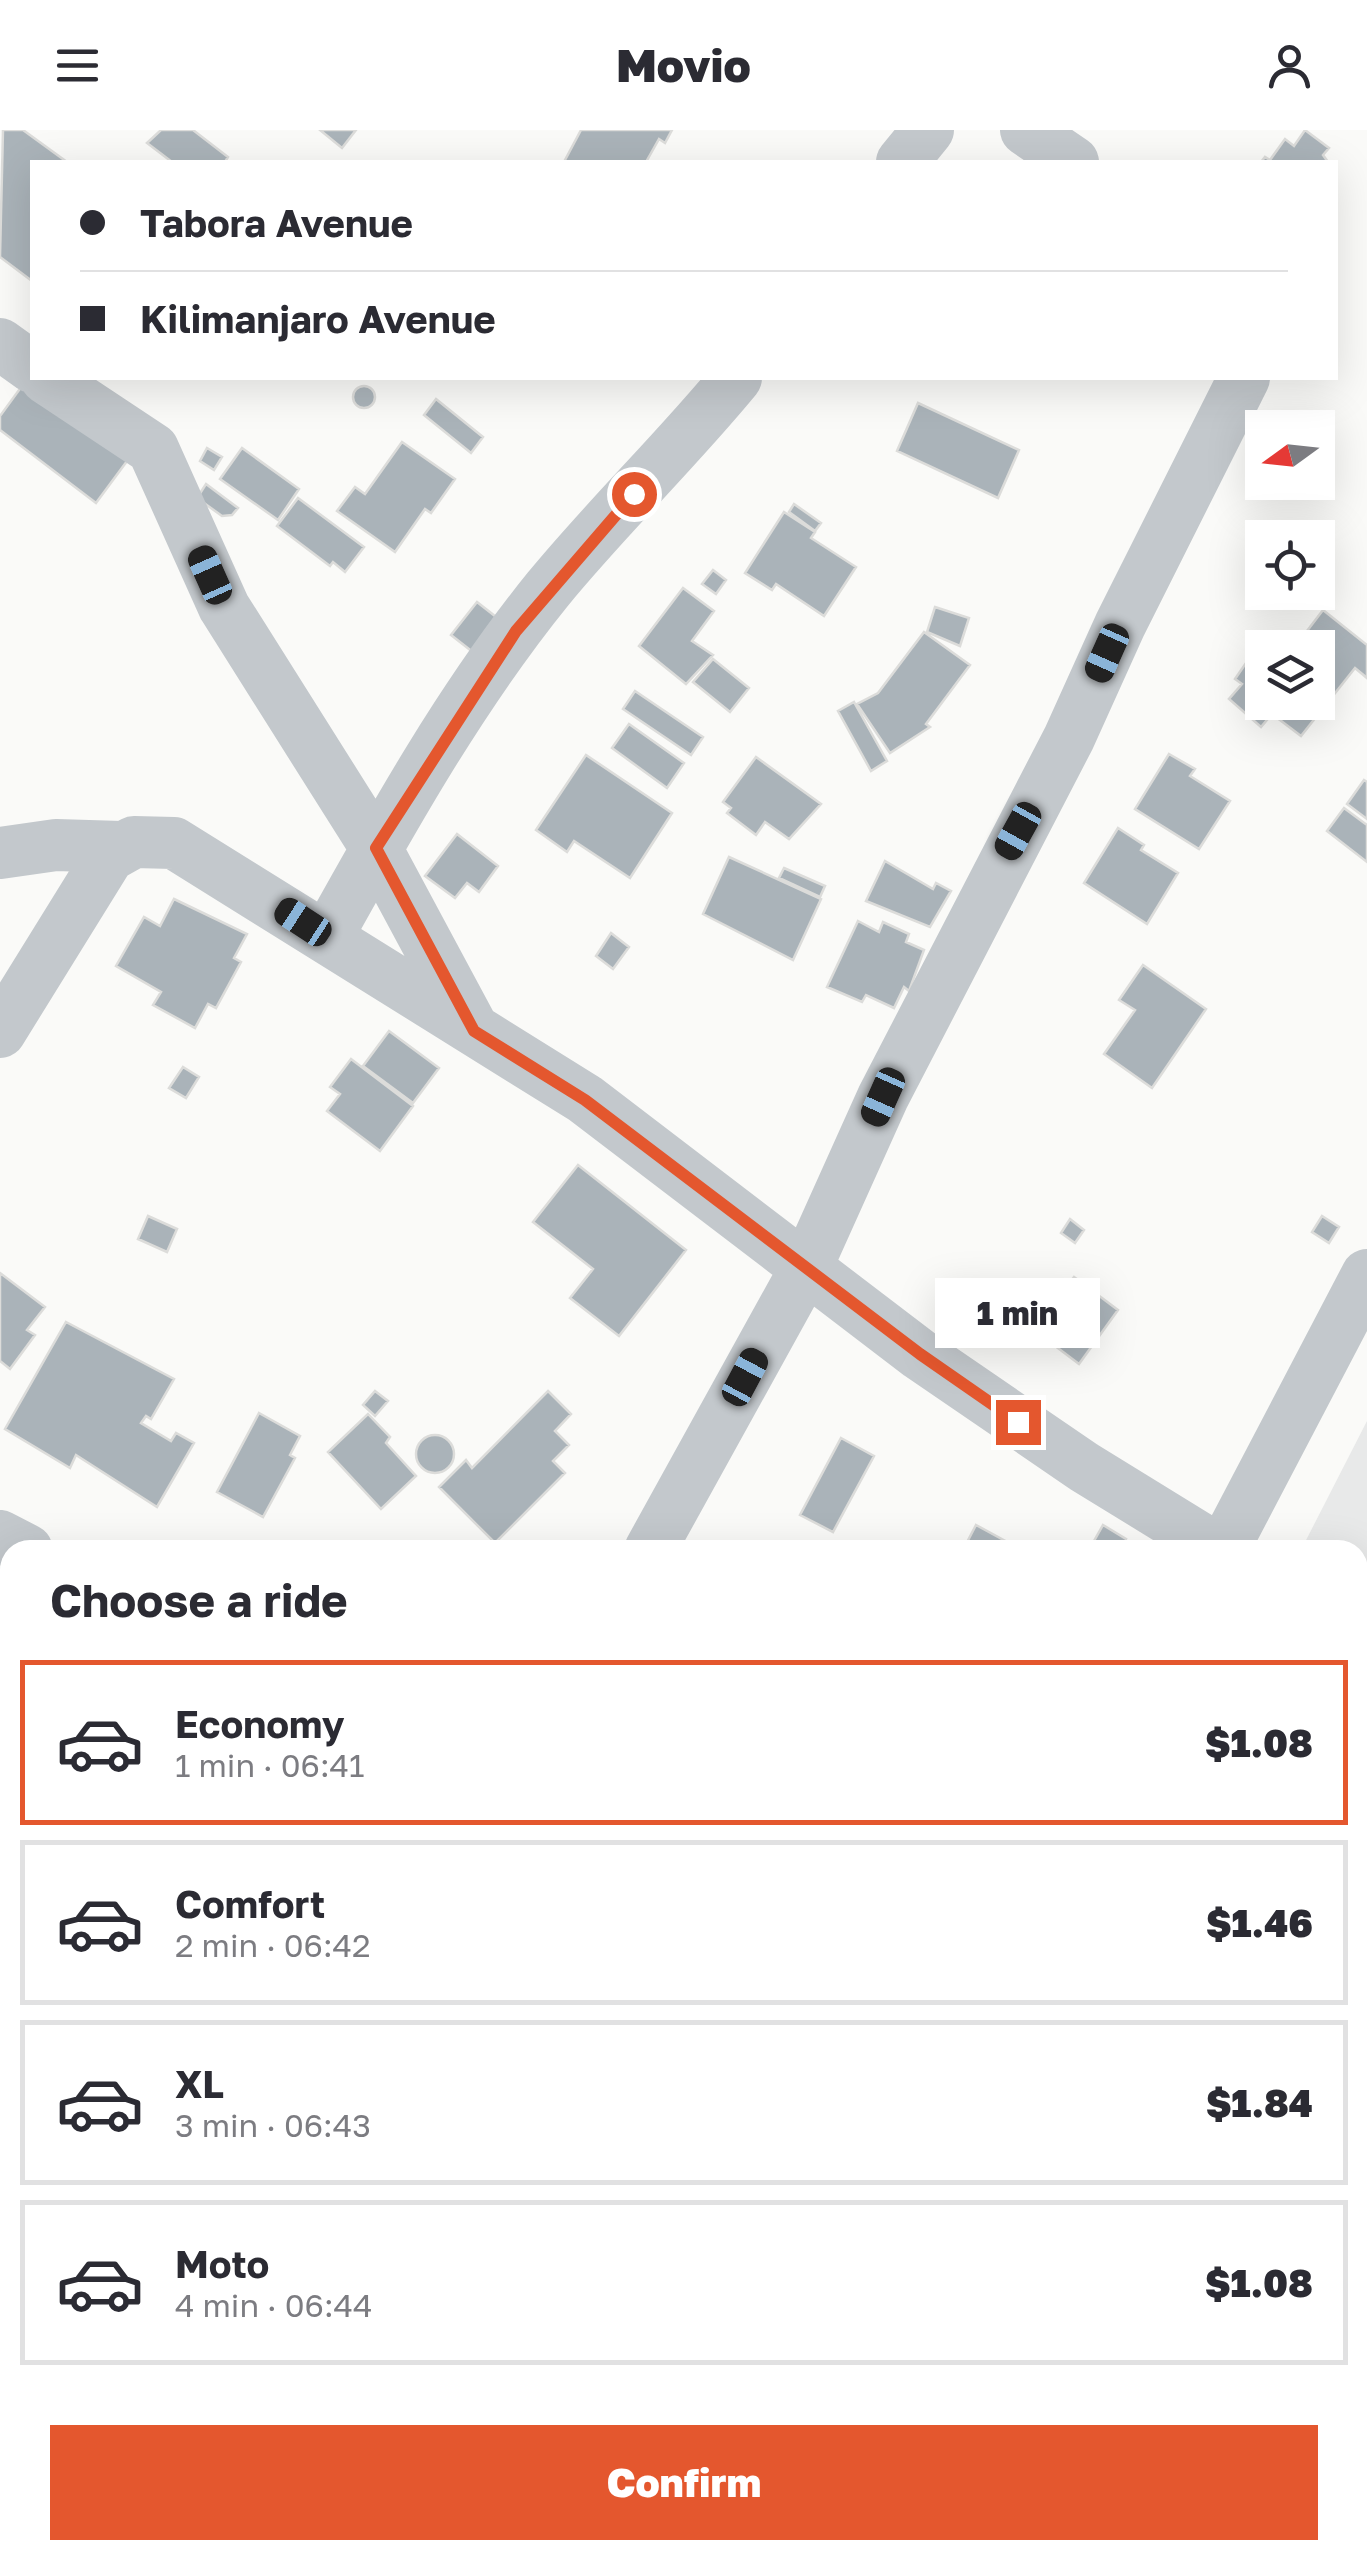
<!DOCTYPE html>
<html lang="en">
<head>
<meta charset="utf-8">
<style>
  body { margin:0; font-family:"Golos Text",sans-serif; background:#f2f2f3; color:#2b2b33; height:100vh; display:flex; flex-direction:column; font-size:38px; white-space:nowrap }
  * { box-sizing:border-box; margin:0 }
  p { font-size:32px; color:#7c7c81 }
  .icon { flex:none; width:55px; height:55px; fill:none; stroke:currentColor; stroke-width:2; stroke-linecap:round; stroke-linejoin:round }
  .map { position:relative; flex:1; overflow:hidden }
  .panel { position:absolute; left:0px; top:1410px; width:1368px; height:1020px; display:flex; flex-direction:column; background:#fff; border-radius:30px 30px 0 0; box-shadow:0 10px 40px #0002 }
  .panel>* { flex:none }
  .hud { position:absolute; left:30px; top:30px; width:1308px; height:220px; border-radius:0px; box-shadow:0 10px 40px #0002; display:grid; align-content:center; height:220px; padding:0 50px; background:#fff }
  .needle { width:65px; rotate:255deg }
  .fabs { position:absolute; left:1245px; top:280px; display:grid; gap:20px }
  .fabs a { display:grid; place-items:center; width:90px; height:90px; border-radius:0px; background:#fff; box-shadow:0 10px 40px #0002; font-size:50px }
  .end { position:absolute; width:45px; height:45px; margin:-22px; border:12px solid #e4572e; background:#fff; box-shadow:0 0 0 5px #fff }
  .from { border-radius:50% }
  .bubble { position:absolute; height:70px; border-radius:0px; background:#fff; box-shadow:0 10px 40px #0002; font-size:32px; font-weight:800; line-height:70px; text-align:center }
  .car { position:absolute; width:30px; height:60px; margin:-30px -15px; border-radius:12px; box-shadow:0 0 8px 2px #0007; background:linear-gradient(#222 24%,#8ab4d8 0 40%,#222 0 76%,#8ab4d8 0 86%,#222 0) }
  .hud b { display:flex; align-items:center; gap:35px; height:95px; font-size:38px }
  .hud b+b { border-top:2px solid #e1e1e2 }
  .hud i { width:25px; height:25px; background:#2b2b33 }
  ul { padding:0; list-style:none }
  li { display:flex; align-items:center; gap:30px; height:165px; margin:0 20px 15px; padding:0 30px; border:5px solid #e1e1e2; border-radius:0px }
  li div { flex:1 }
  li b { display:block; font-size:38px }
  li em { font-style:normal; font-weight:800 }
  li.selected { border-color:#e4572e }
  li>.icon { width:90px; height:90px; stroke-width:1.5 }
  h2 { padding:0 50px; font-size:45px; line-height:120px }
  .primary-button { display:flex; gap:20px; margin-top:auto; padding:20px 50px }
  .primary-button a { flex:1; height:115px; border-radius:0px; background:#e4572e; color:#fff; font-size:40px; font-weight:800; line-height:115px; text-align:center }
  header { display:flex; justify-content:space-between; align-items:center; height:130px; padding:0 50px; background:#fff; font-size:45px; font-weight:800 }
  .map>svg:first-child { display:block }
  .built { fill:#e8e9e9 }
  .building { fill:#aab3b9; stroke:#dcdcda; stroke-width:2.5 }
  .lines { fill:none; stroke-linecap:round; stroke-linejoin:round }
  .street { stroke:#c3c8cc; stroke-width:52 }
  .route { stroke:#e4572e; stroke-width:12 }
</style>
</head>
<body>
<header><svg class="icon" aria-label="menu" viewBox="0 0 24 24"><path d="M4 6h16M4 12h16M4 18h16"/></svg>Movio<svg class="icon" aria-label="person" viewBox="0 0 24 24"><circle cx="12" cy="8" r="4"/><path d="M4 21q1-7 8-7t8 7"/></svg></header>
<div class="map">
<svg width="1367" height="2430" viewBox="0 0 1367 2430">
  <rect width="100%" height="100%" fill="#fafaf8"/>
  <path class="built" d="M 1367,1291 L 1367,1947 L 1358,1943 L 1358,1420 L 1301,1420 Z"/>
  <path class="building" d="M 3,0 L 23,0 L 67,32 L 32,32 L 32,151 L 0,127 Z
    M 161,0 L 193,0 L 228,27 L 225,32 L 172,32 L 147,13 Z
    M 320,0 L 356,0 L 342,18 Z
    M 581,0 L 672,0 L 665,13 L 659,9 L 646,32 L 564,32 Z
    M 1305,0 L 1329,18 L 1323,25 L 1328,32 L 1261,32 L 1265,27 L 1270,30 L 1285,9 L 1294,16 Z
    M 30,245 L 133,323 L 96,373 L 0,300 L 0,286 Z
    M353 267a11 11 0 1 1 22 0a11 11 0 1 1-22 0Z
    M 436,269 L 483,307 L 471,323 L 424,285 Z
    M 918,273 L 1019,320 L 998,368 L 897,321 Z
    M 402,312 L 455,349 L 431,383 L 425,379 L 395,422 L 337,381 L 355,357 L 365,364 Z
    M 207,318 L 222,327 L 214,340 L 200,331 Z
    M 242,318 L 299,359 L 278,390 L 220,349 Z
    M 206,354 L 238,378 L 232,385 L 222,386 L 197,368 Z
    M 298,368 L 364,417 L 345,442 L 333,432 L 330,436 L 277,396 Z
    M 794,374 L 821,393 L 815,401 L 789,382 Z
    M 784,382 L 815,402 L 811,408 L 856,437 L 824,486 L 776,454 L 772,460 L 745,443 Z
    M 713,440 L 726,450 L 716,464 L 702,454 Z
    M 683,458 L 714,481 L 692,511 L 713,525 L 686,554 L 639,516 Z
    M 477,472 L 500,490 L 474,523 L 451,505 Z
    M 935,477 L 969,488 L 960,516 L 927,502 Z
    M 1323,480 L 1367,515 L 1367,548 L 1355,538 L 1301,606 L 1272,584 L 1261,597 L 1229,569 L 1242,554 L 1235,549 L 1257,517 L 1262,521 L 1262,572 L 1318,572 L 1318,518 L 1294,518 Z
    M 924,502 L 970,535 L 926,594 L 930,597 L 890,623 L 857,574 L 878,563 Z
    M 713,529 L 749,558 L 730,582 L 693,552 Z
    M 635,561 L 703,607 L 691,625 L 623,579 Z
    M 854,572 L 887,631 L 871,641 L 838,581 Z
    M 629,594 L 684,633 L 667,658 L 612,618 Z
    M 1169,624 L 1195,639 L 1190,646 L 1230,671 L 1199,719 L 1135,679 Z
    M 586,625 L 672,683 L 630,748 L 574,711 L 567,722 L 536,700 Z
    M 756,627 L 821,674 L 789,709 L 765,692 L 756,705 L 727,683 L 731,678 L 723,672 Z
    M 1364,650 L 1367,652 L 1367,689 L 1347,674 Z
    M 1344,678 L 1367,695 L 1367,732 L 1327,701 Z
    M 1118,698 L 1144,715 L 1141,720 L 1178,743 L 1147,794 L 1084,753 Z
    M 457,704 L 498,736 L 479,762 L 467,753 L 455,768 L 425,746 Z
    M 729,727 L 821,769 L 793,830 L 703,784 Z
    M 885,731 L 933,759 L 936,753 L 951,761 L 930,797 L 866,771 Z
    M 784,738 L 825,756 L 820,767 L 779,748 Z
    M 174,769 L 247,804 L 234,828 L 241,832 L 216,878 L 208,874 L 195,898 L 153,875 L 161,862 L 116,836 L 144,787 L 160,796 Z
    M 858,791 L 879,802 L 883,792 L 909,804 L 906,812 L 924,820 L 909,861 L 904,857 L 894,878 L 866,865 L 862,872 L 827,857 Z
    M 611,803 L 629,817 L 613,839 L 596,826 Z
    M 1143,835 L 1206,879 L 1152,958 L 1104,924 L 1135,880 L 1119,870 Z
    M 389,901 L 439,938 L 413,973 L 363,936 Z
    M 351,929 L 413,976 L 380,1021 L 327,981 L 340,964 L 330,957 Z
    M 183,937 L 199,947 L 186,968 L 169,958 Z
    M 578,1035 L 686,1120 L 619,1206 L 570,1168 L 593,1139 L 533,1092 Z
    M 148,1086 L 177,1099 L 167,1122 L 138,1109 Z
    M 1322,1086 L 1339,1097 L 1329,1113 L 1312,1102 Z
    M 1070,1089 L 1084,1100 L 1075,1113 L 1061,1103 Z
    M 0,1143 L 45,1177 L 27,1200 L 35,1205 L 10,1239 L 0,1231 Z
    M 1074,1147 L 1118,1180 L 1079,1234 L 1034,1200 Z
    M 66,1192 L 174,1249 L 151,1289 L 146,1286 L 141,1293 L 171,1311 L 176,1303 L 194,1313 L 157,1377 L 76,1325 L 70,1338 L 5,1299 Z
    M 375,1261 L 388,1271 L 375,1286 L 363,1275 Z
    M 548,1261 L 571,1284 L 555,1301 L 569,1315 L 553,1331 L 565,1343 L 495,1413 L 439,1357 L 466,1330 L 472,1338 Z
    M 259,1283 L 300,1306 L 290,1325 L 295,1328 L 263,1387 L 217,1362 Z
    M 368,1284 L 390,1307 L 386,1313 L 416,1346 L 381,1379 L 328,1322 Z
    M416 1324a19 19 0 1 1 38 0a19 19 0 1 1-38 0Z
    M 841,1308 L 874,1326 L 833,1402 L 800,1385 Z
    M 976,1395 L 1022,1420 L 963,1420 Z
    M 1103,1395 L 1126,1409 L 1120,1420 L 1089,1420 Z
    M 1367,1494 L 1367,1645 L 1358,1662 L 1358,1513 Z
    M 1358,1738 L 1367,1742 L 1367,1784 L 1358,1780 Z
    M 251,2420 L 326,2420 L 319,2430 L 266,2430 Z
    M 844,2420 L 883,2420 L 876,2430 L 858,2430 Z
    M 988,2420 L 1022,2420 L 1029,2425 L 1025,2430 L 1003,2430 Z"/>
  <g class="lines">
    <path class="street" d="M 1026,0 L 1073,32
      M 902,32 L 928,0
      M 0,214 L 32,237
      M 46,248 L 153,319 L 224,477 L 376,718 L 471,895
      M 0,723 L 56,715 L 121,717
      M 327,807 C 393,688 462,565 548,459 C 608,386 676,321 736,248
      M 0,902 L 109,726 L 134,712 L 174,713 L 585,969 L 919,1224 L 1084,1337 L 1219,1420
      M 0,1406 L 27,1420
      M 650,1420 L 807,1136 L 883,967 L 1069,608 L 1120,495 L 1244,248
      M 1223,1420 L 1367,1145
      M 1358,2117 L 1367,2122
      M 0,2166 L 10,2154
      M 594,2430 L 602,2420"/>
  </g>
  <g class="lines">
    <path class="route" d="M 634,364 L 516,501 L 376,718 L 474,901 L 585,970 L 920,1224 L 1018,1292"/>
  </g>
</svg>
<div class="fabs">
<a><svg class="needle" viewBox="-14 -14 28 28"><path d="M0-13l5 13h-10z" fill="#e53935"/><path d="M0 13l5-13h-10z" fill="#7c7c81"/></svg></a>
<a><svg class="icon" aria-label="locate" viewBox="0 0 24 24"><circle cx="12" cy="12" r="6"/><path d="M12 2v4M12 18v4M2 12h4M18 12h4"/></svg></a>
<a><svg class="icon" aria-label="layers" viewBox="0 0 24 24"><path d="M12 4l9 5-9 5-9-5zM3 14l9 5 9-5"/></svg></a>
</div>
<i class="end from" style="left:634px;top:364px"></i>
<i class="end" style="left:1018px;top:1292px"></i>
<div class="bubble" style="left:935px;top:1148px;width:165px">1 min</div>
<i class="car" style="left:210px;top:445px;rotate:336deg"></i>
<i class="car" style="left:1107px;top:523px;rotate:204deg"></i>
<i class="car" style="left:1018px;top:701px;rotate:209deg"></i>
<i class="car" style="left:303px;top:792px;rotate:303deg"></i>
<i class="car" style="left:883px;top:967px;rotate:204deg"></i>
<i class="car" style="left:745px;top:1247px;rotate:28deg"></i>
<div class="hud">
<b><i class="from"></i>Tabora Avenue</b>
<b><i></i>Kilimanjaro Avenue</b>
</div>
<section class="panel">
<h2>Choose a ride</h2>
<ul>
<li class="selected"><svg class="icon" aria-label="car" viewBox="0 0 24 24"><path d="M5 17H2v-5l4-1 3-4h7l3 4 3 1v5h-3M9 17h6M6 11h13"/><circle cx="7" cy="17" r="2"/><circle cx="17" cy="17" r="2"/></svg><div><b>Economy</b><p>1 min · 06:41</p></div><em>$1.08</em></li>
<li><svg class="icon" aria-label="car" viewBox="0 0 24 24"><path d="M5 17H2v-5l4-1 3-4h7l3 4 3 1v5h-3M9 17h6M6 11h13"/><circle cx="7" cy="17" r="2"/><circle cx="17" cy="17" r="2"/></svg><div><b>Comfort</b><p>2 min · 06:42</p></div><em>$1.46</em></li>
<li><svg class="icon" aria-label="car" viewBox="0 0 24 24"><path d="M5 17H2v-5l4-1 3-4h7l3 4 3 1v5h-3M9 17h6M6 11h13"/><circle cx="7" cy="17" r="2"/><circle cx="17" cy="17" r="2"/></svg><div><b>XL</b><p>3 min · 06:43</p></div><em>$1.84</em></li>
<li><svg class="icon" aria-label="car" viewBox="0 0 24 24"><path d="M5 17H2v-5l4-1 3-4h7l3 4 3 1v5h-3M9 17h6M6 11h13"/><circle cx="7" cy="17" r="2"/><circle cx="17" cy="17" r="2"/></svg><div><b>Moto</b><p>4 min · 06:44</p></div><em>$1.08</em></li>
</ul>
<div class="primary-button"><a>Confirm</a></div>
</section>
</div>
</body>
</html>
